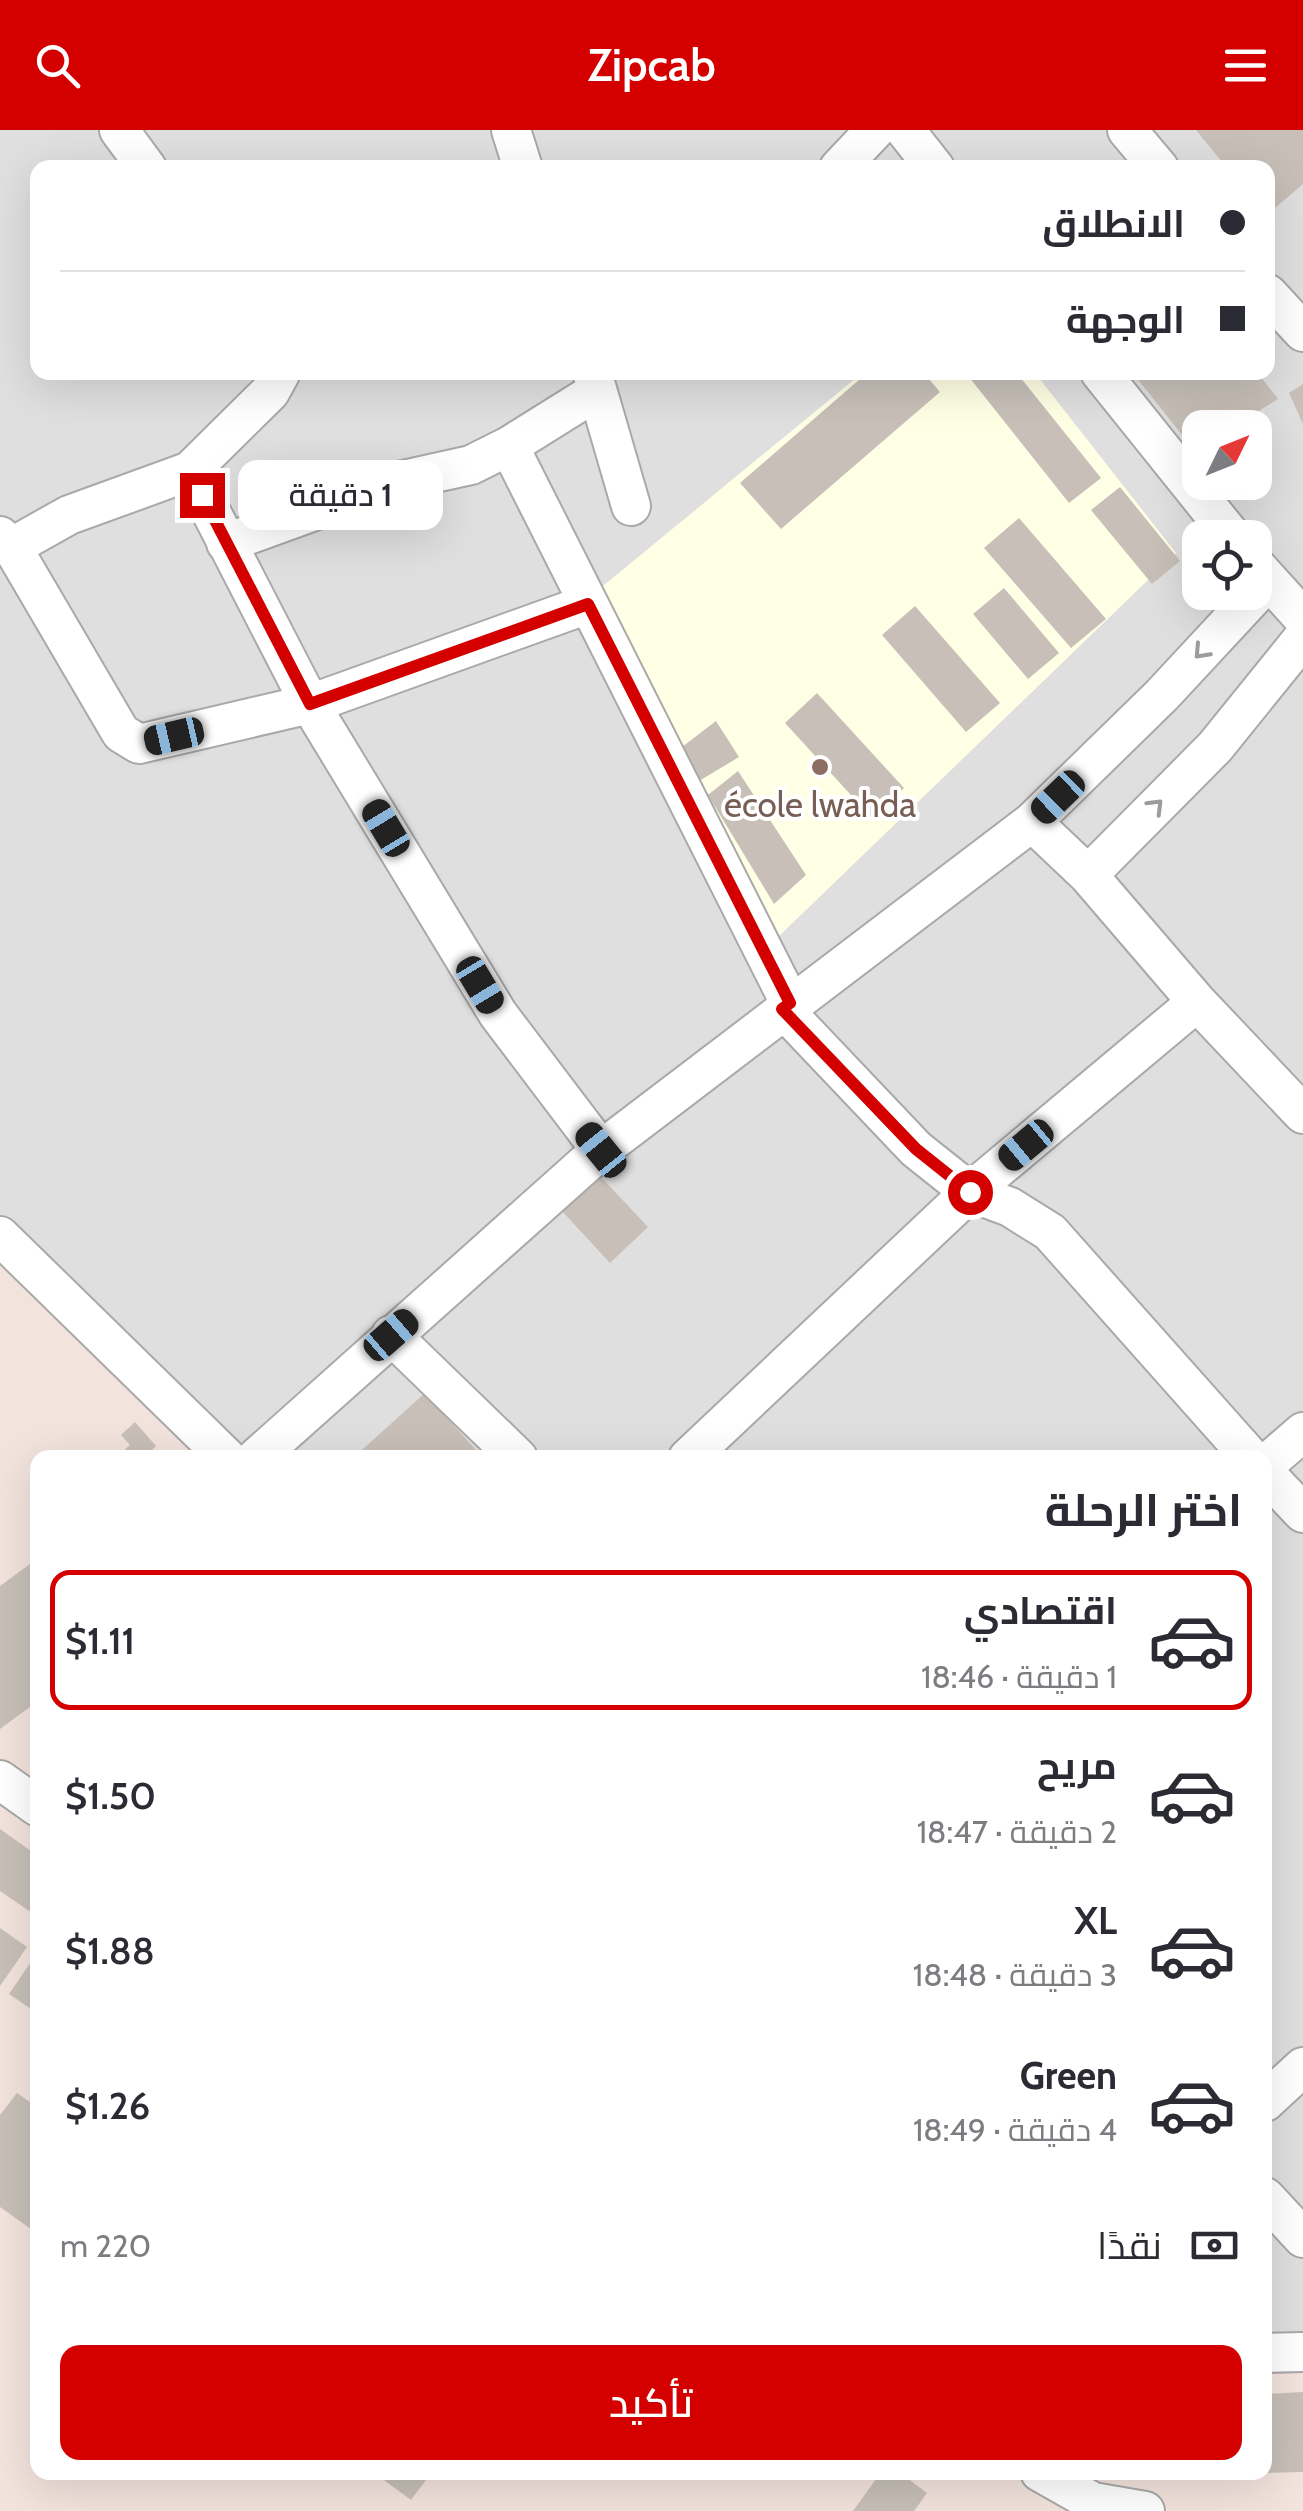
<!DOCTYPE html>
<html lang="ar">
<head>
<meta charset="utf-8">
<style>
  body { margin:0; font-family:Cabin,Cairo,sans-serif; background:#f2f2f3; color:#2b2b33; direction:rtl; height:100vh; display:flex; flex-direction:column; font-size:38px; white-space:nowrap }
  * { box-sizing:border-box; margin:0 }
  p { font-size:32px; color:#7c7c81 }
  .icon { flex:none; width:55px; height:55px; fill:none; stroke:currentColor; stroke-width:2; stroke-linecap:round; stroke-linejoin:round }
  .map { position:relative; flex:1; overflow:hidden; direction:ltr }
  .panel { position:absolute; left:30px; top:1320px; width:1242px; height:1030px; display:flex; flex-direction:column; background:#fff; border-radius:20px; box-shadow:0 10px 40px #0002; direction:rtl }
  .panel>* { flex:none }
  .guide { position:absolute; left:30px; top:30px; width:1245px; height:220px; border-radius:20px; box-shadow:0 10px 40px #0002; direction:rtl; display:grid; align-content:center; height:220px; padding:0 30px; background:#fff }
  .needle { width:65px; rotate:47deg }
  .buttons { position:absolute; left:1182px; top:280px; display:grid; gap:20px }
  .buttons a { display:grid; place-items:center; width:90px; height:90px; border-radius:20px; background:#fff; box-shadow:0 10px 40px #0002; font-size:50px }
  .end { position:absolute; width:45px; height:45px; margin:-22px; border:12px solid #d40000; background:#fff; box-shadow:0 0 0 5px #fff }
  .from { border-radius:50% }
  .bubble { position:absolute; height:70px; border-radius:20px; background:#fff; box-shadow:0 10px 40px #0002; font-size:32px; font-weight:600; line-height:70px; text-align:center; direction:rtl }
  .car { position:absolute; width:30px; height:60px; margin:-30px -15px; border-radius:12px; box-shadow:0 0 8px 2px #0007; background:linear-gradient(#222 24%,#8ab4d8 0 40%,#222 0 76%,#8ab4d8 0 86%,#222 0) }
  .guide b { display:flex; align-items:center; gap:35px; height:95px; font-size:38px }
  .guide b+b { border-top:2px solid #e1e1e2 }
  .guide i { width:25px; height:25px; background:#2b2b33 }
  ul { padding:0; list-style:none }
  li { display:flex; align-items:center; gap:30px; height:140px; margin:0 20px 15px; padding:0 10px; border:5px solid transparent; border-radius:20px }
  li div { flex:1 }
  li b { display:block; font-size:38px }
  li em { font-style:normal; font-weight:600 }
  li.on { border-color:#d40000 }
  li>.icon { width:90px; height:90px; stroke-width:1.5 }
  h2 { padding:0 30px; font-size:45px; line-height:120px }
  .pay { display:flex; align-items:center; gap:25px; height:110px; padding:0 30px; font-size:38px }
  .pay p { margin-inline-start:auto }
  .button { display:flex; gap:20px; margin-top:auto; padding:20px 30px }
  .button a { flex:1; height:115px; border-radius:20px; background:#d40000; color:#fff; font-size:40px; font-weight:600; line-height:115px; text-align:center }
  header { display:flex; justify-content:space-between; align-items:center; height:130px; padding:0 30px; background:#d40000; color:#fff; font-size:45px; font-weight:600 }
  .map>svg:first-child { display:block }
  .residential { fill:#e0dfdf; fill-rule:evenodd }
  .education { fill:#ffffe5 }
  .military { fill:#f3e3dd }
  .building { fill:#c7bfb8 }
  .lines { fill:none; stroke-linecap:round; stroke-linejoin:round }
  .minor-casing { stroke:#a9a9a9; stroke-width:42 }
  .minor { stroke:#fff; stroke-width:38 }
  .oneway { stroke:#9c9c9c }
  .route { stroke:#d40000; stroke-width:12 }
  .education-dot { fill:#8d6e63; stroke:#fff; stroke-width:4 }
  .labels { text-anchor:middle; dominant-baseline:central; stroke-width:8; stroke-linejoin:round; paint-order:stroke }
  .education-label { font-size:35px; fill:#785e54; stroke:#fff }
</style>
</head>
<body>
<header><svg class="icon" aria-label="menu" viewBox="0 0 24 24"><path d="M4 6h16M4 12h16M4 18h16"/></svg>Zipcab<svg class="icon" aria-label="search" viewBox="0 0 24 24"><circle cx="10" cy="10" r="6"/><path d="M15 15l6 6"/></svg></header>
<div class="map">
<svg width="1303" height="2381" viewBox="0 0 1303 2381">
  <rect width="100%" height="100%" fill="#f2efe9"/>
  <path class="residential" d="M 0,0 L 1303,0 L 1303,2242 L 1265,2244 L 1265,1328 L 196,1327 L 0,1127 ZM 38,38 L 1268,38 L 1268,242 L 38,242 ZM 1200,298 L 1255,298 L 1255,352 L 1200,352 ZM 1200,408 L 1255,408 L 1255,462 L 1200,462 Z"/>
  <path class="education" d="M 862,243 L 1035,243 L 1176,423 L 777,808 L 592,465 Z"/>
  <path class="military" d="M 0,1127 L 196,1327 L 38,1328 L 38,2342 L 1265,2342 L 1265,2244 L 1303,2242 L 1303,2381 L 0,2381 Z"/>
  <path class="building" d="M 1196,0 L 1303,0 L 1303,54 L 1268,84 L 1268,38 L 1227,38 Z
    M 868,242 L 923,242 L 940,262 L 781,399 L 740,353 Z
    M 965,242 L 1016,242 L 1101,348 L 1069,373 Z
    M 1132,242 L 1257,242 L 1278,269 L 1231,298 L 1200,298 L 1200,316 L 1194,320 Z
    M 1303,254 L 1303,294 L 1289,263 Z
    M 1120,357 L 1180,431 L 1152,454 L 1091,380 Z
    M 1019,388 L 1106,489 L 1071,518 L 984,418 Z
    M 1004,458 L 1059,523 L 1028,549 L 973,484 Z
    M 915,476 L 1000,573 L 966,602 L 882,505 Z
    M 817,563 L 904,658 L 872,688 L 785,593 Z
    M 716,591 L 739,627 L 699,651 L 678,620 Z
    M 738,641 L 806,745 L 774,774 L 708,665 Z
    M 600,1046 L 648,1097 L 610,1133 L 562,1081 Z
    M 425,1263 L 483,1328 L 353,1328 Z
    M 135,1292 L 156,1316 L 144,1328 L 116,1328 L 130,1315 L 121,1305 Z
    M 38,1428 L 38,1571 L 0,1599 L 0,1456 Z
    M 0,1699 L 38,1726 L 38,1787 L 0,1761 Z
    M 0,1798 L 27,1817 L 0,1856 Z
    M 35,1826 L 38,1877 L 34,1881 L 9,1864 Z
    M 17,1963 L 38,1978 L 38,2104 L 0,2077 L 0,1985 Z
    M 1303,2262 L 1303,2342 L 1265,2343 L 1265,2264 Z
    M 373,2342 L 432,2342 L 411,2370 Z
    M 881,2342 L 899,2342 L 927,2363 L 914,2381 L 853,2381 Z"/>
  <g class="lines">
    <defs>
      <path id="minor" d="M 119,0 L 147,38
        M 511,0 L 523,38
        M 905,0 L 935,38
        M 1127,0 L 1159,38
        M 839,38 L 875,0
        M 1268,164 L 1303,202
        M 592,242 L 631,376
        M 1100,242 L 1233,408
        M 509,316 L 790,873
        M 190,341 L 310,574 L 498,884 L 601,1020
        M 0,406 L 12,417 L 121,603 L 139,614 L 310,574 L 588,474
        M 226,413 L 394,352 L 471,335 L 509,316 L 597,261
        M 12,417 L 69,385 L 190,341 L 270,262 L 281,242
        M 1255,435 L 1303,488
        M 1032,692 L 1088,745 L 1197,872 L 1303,984
        M 1088,745 L 1215,617 L 1303,508
        M 783,879 L 916,1019 L 970,1062 L 1010,1077 L 1050,1102 L 1251,1328
        M 0,1106 L 227,1328
        M 391,1205 L 518,1328
        M 256,1328 L 601,1020 L 1032,692 L 1162,565 L 1268,451
        M 688,1328 L 970,1062 L 1197,872
        M 1265,1335 L 1303,1302
        M 1265,1343 L 1303,1383
        M 0,1650 L 38,1677
        M 1265,1972 L 1303,1937
        M 1265,2067 L 1303,2108
        M 1265,2223 L 1303,2222
        M 1040,2342 L 1093,2372 L 1145,2381"/>
    </defs>
    <use href="#minor" class="minor-casing"/>
    <use href="#minor" class="minor"/>
  </g>
  <defs><path id="oneway-chevron" d="M-2-3.5L2.5 0L-2 3.5" fill="none" stroke-width="1.6" stroke-linecap="round" stroke-linejoin="round" transform="scale(2.5)"/></defs>
  <g class="oneway">
    <use href="#oneway-chevron" transform="translate(1201 522) rotate(133)"/>
    <use href="#oneway-chevron" transform="translate(1156 676) rotate(-45)"/>
  </g>
  <g class="lines">
    <path class="route" d="M 202,365 L 310,574 L 588,474 L 790,873 L 782,879 L 916,1019 L 970,1062"/>
  </g>
  <circle class="education-dot" cx="820" cy="637" r="10"/>
  <g class="labels">
    <g class="education-label">
      <text x="820" y="674">école lwahda</text>
    </g>
  </g>
</svg>
<div class="buttons">
<a><svg class="needle" viewBox="-14 -14 28 28"><path d="M0-13l5 13h-10z" fill="#e53935"/><path d="M0 13l5-13h-10z" fill="#7c7c81"/></svg></a>
<a><svg class="icon" aria-label="locate" viewBox="0 0 24 24"><circle cx="12" cy="12" r="6"/><path d="M12 2v4M12 18v4M2 12h4M18 12h4"/></svg></a>
</div>
<i class="end from" style="left:970px;top:1062px"></i>
<i class="end" style="left:202px;top:365px"></i>
<div class="bubble" style="left:238px;top:330px;width:205px">1 دقيقة</div>
<i class="car" style="left:174px;top:606px;rotate:257deg"></i>
<i class="car" style="left:1058px;top:667px;rotate:226deg"></i>
<i class="car" style="left:386px;top:698px;rotate:329deg"></i>
<i class="car" style="left:480px;top:855px;rotate:149deg"></i>
<i class="car" style="left:1026px;top:1015px;rotate:230deg"></i>
<i class="car" style="left:601px;top:1020px;rotate:321deg"></i>
<i class="car" style="left:391px;top:1205px;rotate:49deg"></i>
<div class="guide">
<b><i class="from"></i>الانطلاق</b>
<b><i></i>الوجهة</b>
</div>
<section class="panel">
<h2>اختر الرحلة</h2>
<ul>
<li class="on"><svg class="icon" aria-label="car" viewBox="0 0 24 24"><path d="M5 17H2v-5l4-1 3-4h7l3 4 3 1v5h-3M9 17h6M6 11h13"/><circle cx="7" cy="17" r="2"/><circle cx="17" cy="17" r="2"/></svg><div><b>اقتصادي</b><p>1 دقيقة · 18:46</p></div><em>$1.11</em></li>
<li><svg class="icon" aria-label="car" viewBox="0 0 24 24"><path d="M5 17H2v-5l4-1 3-4h7l3 4 3 1v5h-3M9 17h6M6 11h13"/><circle cx="7" cy="17" r="2"/><circle cx="17" cy="17" r="2"/></svg><div><b>مريح</b><p>2 دقيقة · 18:47</p></div><em>$1.50</em></li>
<li><svg class="icon" aria-label="car" viewBox="0 0 24 24"><path d="M5 17H2v-5l4-1 3-4h7l3 4 3 1v5h-3M9 17h6M6 11h13"/><circle cx="7" cy="17" r="2"/><circle cx="17" cy="17" r="2"/></svg><div><b>XL</b><p>3 دقيقة · 18:48</p></div><em>$1.88</em></li>
<li><svg class="icon" aria-label="car" viewBox="0 0 24 24"><path d="M5 17H2v-5l4-1 3-4h7l3 4 3 1v5h-3M9 17h6M6 11h13"/><circle cx="7" cy="17" r="2"/><circle cx="17" cy="17" r="2"/></svg><div><b>Green</b><p>4 دقيقة · 18:49</p></div><em>$1.26</em></li>
</ul>
<div class="pay"><svg class="icon" aria-label="cash" viewBox="0 0 24 24"><path d="M3 7h18v10H3z"/><circle cx="12" cy="12" r="2"/></svg>نقدًا<p>220 m</p></div>
<div class="button"><a>تأكيد</a></div>
</section>
</div>
</body>
</html>
